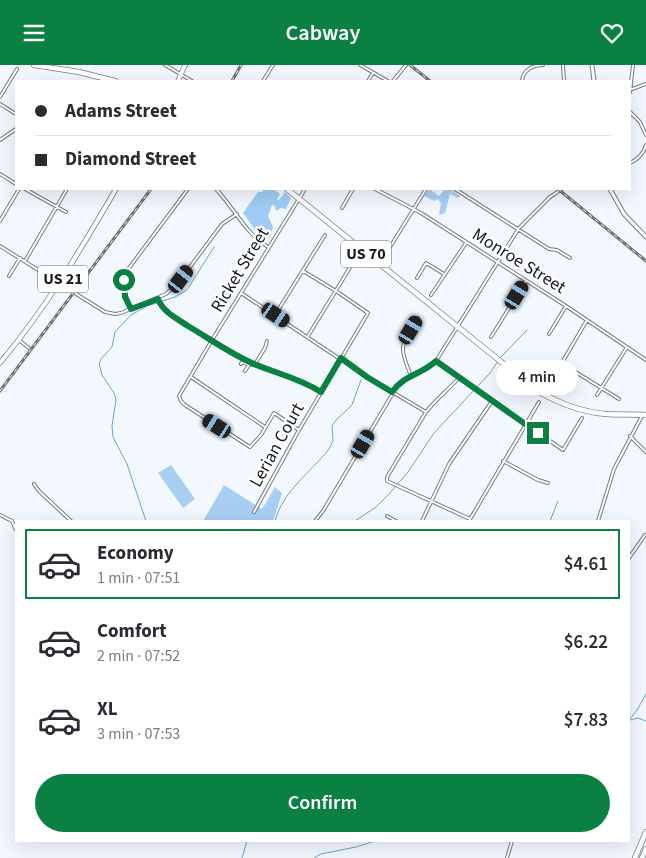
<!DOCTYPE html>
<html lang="en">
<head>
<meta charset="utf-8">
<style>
  body { margin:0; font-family:"Source Sans 3",sans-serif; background:#f2f2f3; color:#2b2b33; height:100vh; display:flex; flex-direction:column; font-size:19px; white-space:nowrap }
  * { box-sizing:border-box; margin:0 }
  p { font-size:16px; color:#7c7c81 }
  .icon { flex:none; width:28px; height:28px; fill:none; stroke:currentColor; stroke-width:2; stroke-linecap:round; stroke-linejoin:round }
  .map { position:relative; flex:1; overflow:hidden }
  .side { position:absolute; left:15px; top:455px; width:615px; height:322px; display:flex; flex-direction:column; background:#fff; border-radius:0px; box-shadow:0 5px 20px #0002 }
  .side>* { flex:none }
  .banner { position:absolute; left:15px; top:15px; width:616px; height:110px; border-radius:0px; box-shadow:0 5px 20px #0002; display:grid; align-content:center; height:110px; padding:0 20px; background:#fff }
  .end { position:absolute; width:22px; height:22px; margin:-11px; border:6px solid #0b8043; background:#fff; box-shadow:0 0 0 2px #fff }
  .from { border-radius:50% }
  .bubble { position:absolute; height:35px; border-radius:18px; background:#fff; box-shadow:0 5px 20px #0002; font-size:16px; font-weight:600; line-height:35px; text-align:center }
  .car { position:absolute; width:15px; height:30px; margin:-15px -8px; border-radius:6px; box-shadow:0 0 4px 1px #0007; background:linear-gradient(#222 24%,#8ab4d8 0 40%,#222 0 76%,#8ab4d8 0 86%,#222 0) }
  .banner b { display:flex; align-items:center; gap:18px; height:48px; font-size:19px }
  .banner b+b { border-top:1px solid #e1e1e2 }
  .banner i { width:12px; height:12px; background:#2b2b33 }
  ul { padding:9px 0 0; list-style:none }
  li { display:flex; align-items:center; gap:15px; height:70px; margin:0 10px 8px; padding:0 10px; border:2px solid transparent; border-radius:0px }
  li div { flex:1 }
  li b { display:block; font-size:19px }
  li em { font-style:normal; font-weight:600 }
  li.on { border-color:#0b8043 }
  li>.icon { width:45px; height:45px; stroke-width:1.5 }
  .primary-button { display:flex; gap:10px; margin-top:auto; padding:10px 20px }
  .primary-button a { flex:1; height:58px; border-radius:30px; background:#0b8043; color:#fff; font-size:20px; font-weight:600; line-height:58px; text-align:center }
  header { display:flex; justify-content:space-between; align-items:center; height:65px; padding:0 20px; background:#0b8043; color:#fff; font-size:22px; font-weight:600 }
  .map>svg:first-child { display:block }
  .green { fill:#a8cff3 }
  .forest { fill:#9fccf4 }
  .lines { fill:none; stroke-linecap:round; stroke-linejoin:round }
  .stream { stroke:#6ba2d2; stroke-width:1 }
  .street-casing { stroke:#747d85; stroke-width:4 }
  .secondary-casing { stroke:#747d85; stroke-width:5 }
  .primary-casing { stroke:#747d85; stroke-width:5.5 }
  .highway-casing { stroke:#747d85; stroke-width:6 }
  .street { stroke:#fff; stroke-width:2 }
  .secondary { stroke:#fff; stroke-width:3 }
  .primary { stroke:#fff; stroke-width:4 }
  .highway { stroke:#fff; stroke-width:4.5 }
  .rail-casing { stroke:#6c7175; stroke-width:3 }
  .rail { stroke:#fff; stroke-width:1; stroke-dasharray:4; stroke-linecap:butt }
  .route { stroke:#0b8043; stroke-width:6 }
  .labels { text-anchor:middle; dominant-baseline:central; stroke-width:5; stroke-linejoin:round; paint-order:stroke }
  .shield { fill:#fff; stroke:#5d6062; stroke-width:1 }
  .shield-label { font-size:16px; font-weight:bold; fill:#181c1f }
  .street-label { font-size:18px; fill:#181c1f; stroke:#fff }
</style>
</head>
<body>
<header><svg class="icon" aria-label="menu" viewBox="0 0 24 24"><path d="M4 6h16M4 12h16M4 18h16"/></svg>Cabway<svg class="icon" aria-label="heart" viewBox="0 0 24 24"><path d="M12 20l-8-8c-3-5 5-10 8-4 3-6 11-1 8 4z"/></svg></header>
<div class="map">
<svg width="646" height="793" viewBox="0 0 646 793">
  <rect width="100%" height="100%" fill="#f3f8fe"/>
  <path class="green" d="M 429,124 L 432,124 L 432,126 L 439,131 L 445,124 L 450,124 L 460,131 L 458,133 L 450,129 L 445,148 L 439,150 L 441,138 L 438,134 L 434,136 L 424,131 Z
    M 171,400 L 195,434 L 183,443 L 158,408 Z
    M 224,420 L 262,444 L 275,422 L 282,428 L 273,456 L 203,456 Z"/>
  <path class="forest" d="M 264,124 L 274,124 L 280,129 L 277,135 L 279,135 L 285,127 L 291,133 L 286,144 L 281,143 L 276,146 L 275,141 L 272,140 L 268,151 L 273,162 L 270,172 L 266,175 L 258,169 L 243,148 L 258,127 L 262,127 Z"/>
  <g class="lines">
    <path class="stream" d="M 500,293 L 527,265
      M 146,456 L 127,399 L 113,372 L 112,361 L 116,335 L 114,328 L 102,310 L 99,299 L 101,294 L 112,282 L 115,267 L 131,250 L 147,241 L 175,232 L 187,225 L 214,182
      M 275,456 C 282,427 311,407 329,384 L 333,376 L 332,361 L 336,355 L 352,340 L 361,315
      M 355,456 L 376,442 L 389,429 L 408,407 L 434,368 L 490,308 L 498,296
      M 550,456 L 558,436
      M 629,655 L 637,645 L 646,629
      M 630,655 L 638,653 L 646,656
      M 242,793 L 247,776
      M 314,793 L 321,789 L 356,782 L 375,776"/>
    <defs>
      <path id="street" d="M 165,0 L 192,16
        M 360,0 L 388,16
        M 563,0 L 564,16
        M 263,16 L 273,0
        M 368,16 L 373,8
        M 393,16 L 406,0
        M 522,16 C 523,5 533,0 543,0
        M 632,24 L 646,19
        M 630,27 L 633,0
        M 0,32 L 17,4
        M 0,39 L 16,49
        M 630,47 L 640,57 L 646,70
        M 0,75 L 16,64
        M 630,98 C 638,94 644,89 646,80
        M 0,109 L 16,119
        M 25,124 L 66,147
        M 216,124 C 234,143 246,169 268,182
        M 375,124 L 421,148 L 566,241 L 646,295
        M 455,124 L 549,184 L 557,185 L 570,193
        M 342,143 L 353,124
        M 0,156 L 19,124
        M 0,181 L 105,247 L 115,249 L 121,248 L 166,229 L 178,218 L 222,159 L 237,149
        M 387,187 L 426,124
        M 25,196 L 67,124
        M 9,211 L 20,193
        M 417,213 L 426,198 L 444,209
        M 241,228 L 367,312 L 426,347
        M 431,230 L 466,178
        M 158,233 C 163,247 176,253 188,261 C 210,274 231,289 254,299 C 278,309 298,313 321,327
        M 131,244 L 123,223 L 126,207 L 188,124
        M 275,250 L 325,170
        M 549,269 L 566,241
        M 308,271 L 354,196
        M 491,272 L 526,216
        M 19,275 L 30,284
        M 436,296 L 563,385 L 582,353
        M 561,298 L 619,334
        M 241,299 L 242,297 L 249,300
        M 245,306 L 249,300 L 255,299 L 265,283 L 267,276
        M 411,311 C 398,279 401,281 418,253
        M 191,312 L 265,362
        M 459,313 C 448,325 436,334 426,347 L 387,412 L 387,416 L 470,454
        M 553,313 L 587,255
        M 597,330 L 627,282
        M 299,365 L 274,348 L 261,370 L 250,382 L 185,340 L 181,336 L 179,331 L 212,275 L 305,124
        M 630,371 L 646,387
        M 503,396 L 538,415 L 548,418
        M 34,419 L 39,426 L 71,456
        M 254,447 L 299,365 L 368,248 L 336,226 L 303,206
        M 0,450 L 12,456 L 16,465
        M 387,451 L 396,456
        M 315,456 L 323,446 L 399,318 L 424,305 L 436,296 L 519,163 L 550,132 L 562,124
        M 422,456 L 449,399 L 492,336
        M 469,456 L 539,337
        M 598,456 L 614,404 L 642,351
        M 629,493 L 645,470
        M 507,793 L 512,776"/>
      <path id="secondary" d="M 592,0 L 594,16
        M 610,124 L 624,149 L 646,172"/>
      <path id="primary" d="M 178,16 L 185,0
        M 0,298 C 46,243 80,186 116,124"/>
      <path id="highway" d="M 34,0 L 79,7 L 115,16
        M 287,124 L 536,325 C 558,338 581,347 606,349 C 620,350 633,349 646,350
        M 635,793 L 646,767
        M 642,793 L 646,784"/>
    </defs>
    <use href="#street" class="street-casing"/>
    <use href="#secondary" class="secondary-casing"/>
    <use href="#primary" class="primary-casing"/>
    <use href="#highway" class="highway-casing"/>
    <use href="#street" class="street"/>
    <use href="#secondary" class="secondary"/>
    <use href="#primary" class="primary"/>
    <use href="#highway" class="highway"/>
    <defs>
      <path id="rail" d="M 410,0 L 430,16
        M 232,16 L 241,0
        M 558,124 L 646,196
        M 0,326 L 151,124"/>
    </defs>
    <use href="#rail" class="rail-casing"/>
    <use href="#rail" class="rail"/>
  </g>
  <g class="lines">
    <path class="route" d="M 124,215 L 125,232 L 131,244 L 158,234 C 163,247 176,253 188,261 C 210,274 231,289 254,299 C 278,309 299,313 321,327 L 341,293 L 367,312 L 392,327 C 405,309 421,310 436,296 L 538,368"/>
  </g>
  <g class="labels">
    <g class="shield">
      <rect x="341" y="175.5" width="50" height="27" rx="4"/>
      <rect x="38" y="200.5" width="50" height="27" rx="4"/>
    </g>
    <g class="shield-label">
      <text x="366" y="189">US 70</text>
      <text x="63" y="214">US 21</text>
    </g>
    <g class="street-label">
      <text transform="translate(519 196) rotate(32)">Monroe Street</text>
      <text transform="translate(240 205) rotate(-59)">Ricket Street</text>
      <text transform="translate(277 380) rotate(-61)">Lerian Court</text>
    </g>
  </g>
</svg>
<i class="end from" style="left:124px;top:215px"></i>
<i class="end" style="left:538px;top:368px"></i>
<div class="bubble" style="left:496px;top:295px;width:82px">4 min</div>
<i class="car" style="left:181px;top:214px;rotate:37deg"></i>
<i class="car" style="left:517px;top:230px;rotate:31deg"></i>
<i class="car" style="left:276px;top:250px;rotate:124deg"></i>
<i class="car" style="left:411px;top:265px;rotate:31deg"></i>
<i class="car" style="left:217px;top:361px;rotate:302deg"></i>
<i class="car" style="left:363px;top:379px;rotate:30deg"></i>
<div class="banner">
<b><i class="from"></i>Adams Street</b>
<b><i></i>Diamond Street</b>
</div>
<section class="side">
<ul>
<li class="on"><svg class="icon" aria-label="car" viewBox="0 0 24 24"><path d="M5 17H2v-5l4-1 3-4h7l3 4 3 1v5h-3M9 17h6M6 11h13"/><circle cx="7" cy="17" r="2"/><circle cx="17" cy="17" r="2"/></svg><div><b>Economy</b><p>1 min · 07:51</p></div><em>$4.61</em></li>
<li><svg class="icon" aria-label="car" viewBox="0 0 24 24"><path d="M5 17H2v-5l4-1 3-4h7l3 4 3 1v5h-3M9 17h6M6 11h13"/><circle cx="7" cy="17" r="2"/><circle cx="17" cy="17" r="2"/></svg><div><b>Comfort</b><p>2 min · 07:52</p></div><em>$6.22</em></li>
<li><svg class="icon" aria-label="car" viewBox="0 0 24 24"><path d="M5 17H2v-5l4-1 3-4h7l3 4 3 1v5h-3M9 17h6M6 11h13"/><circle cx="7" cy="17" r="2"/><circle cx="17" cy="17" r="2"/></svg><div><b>XL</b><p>3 min · 07:53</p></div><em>$7.83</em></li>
</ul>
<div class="primary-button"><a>Confirm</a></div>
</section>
</div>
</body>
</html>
